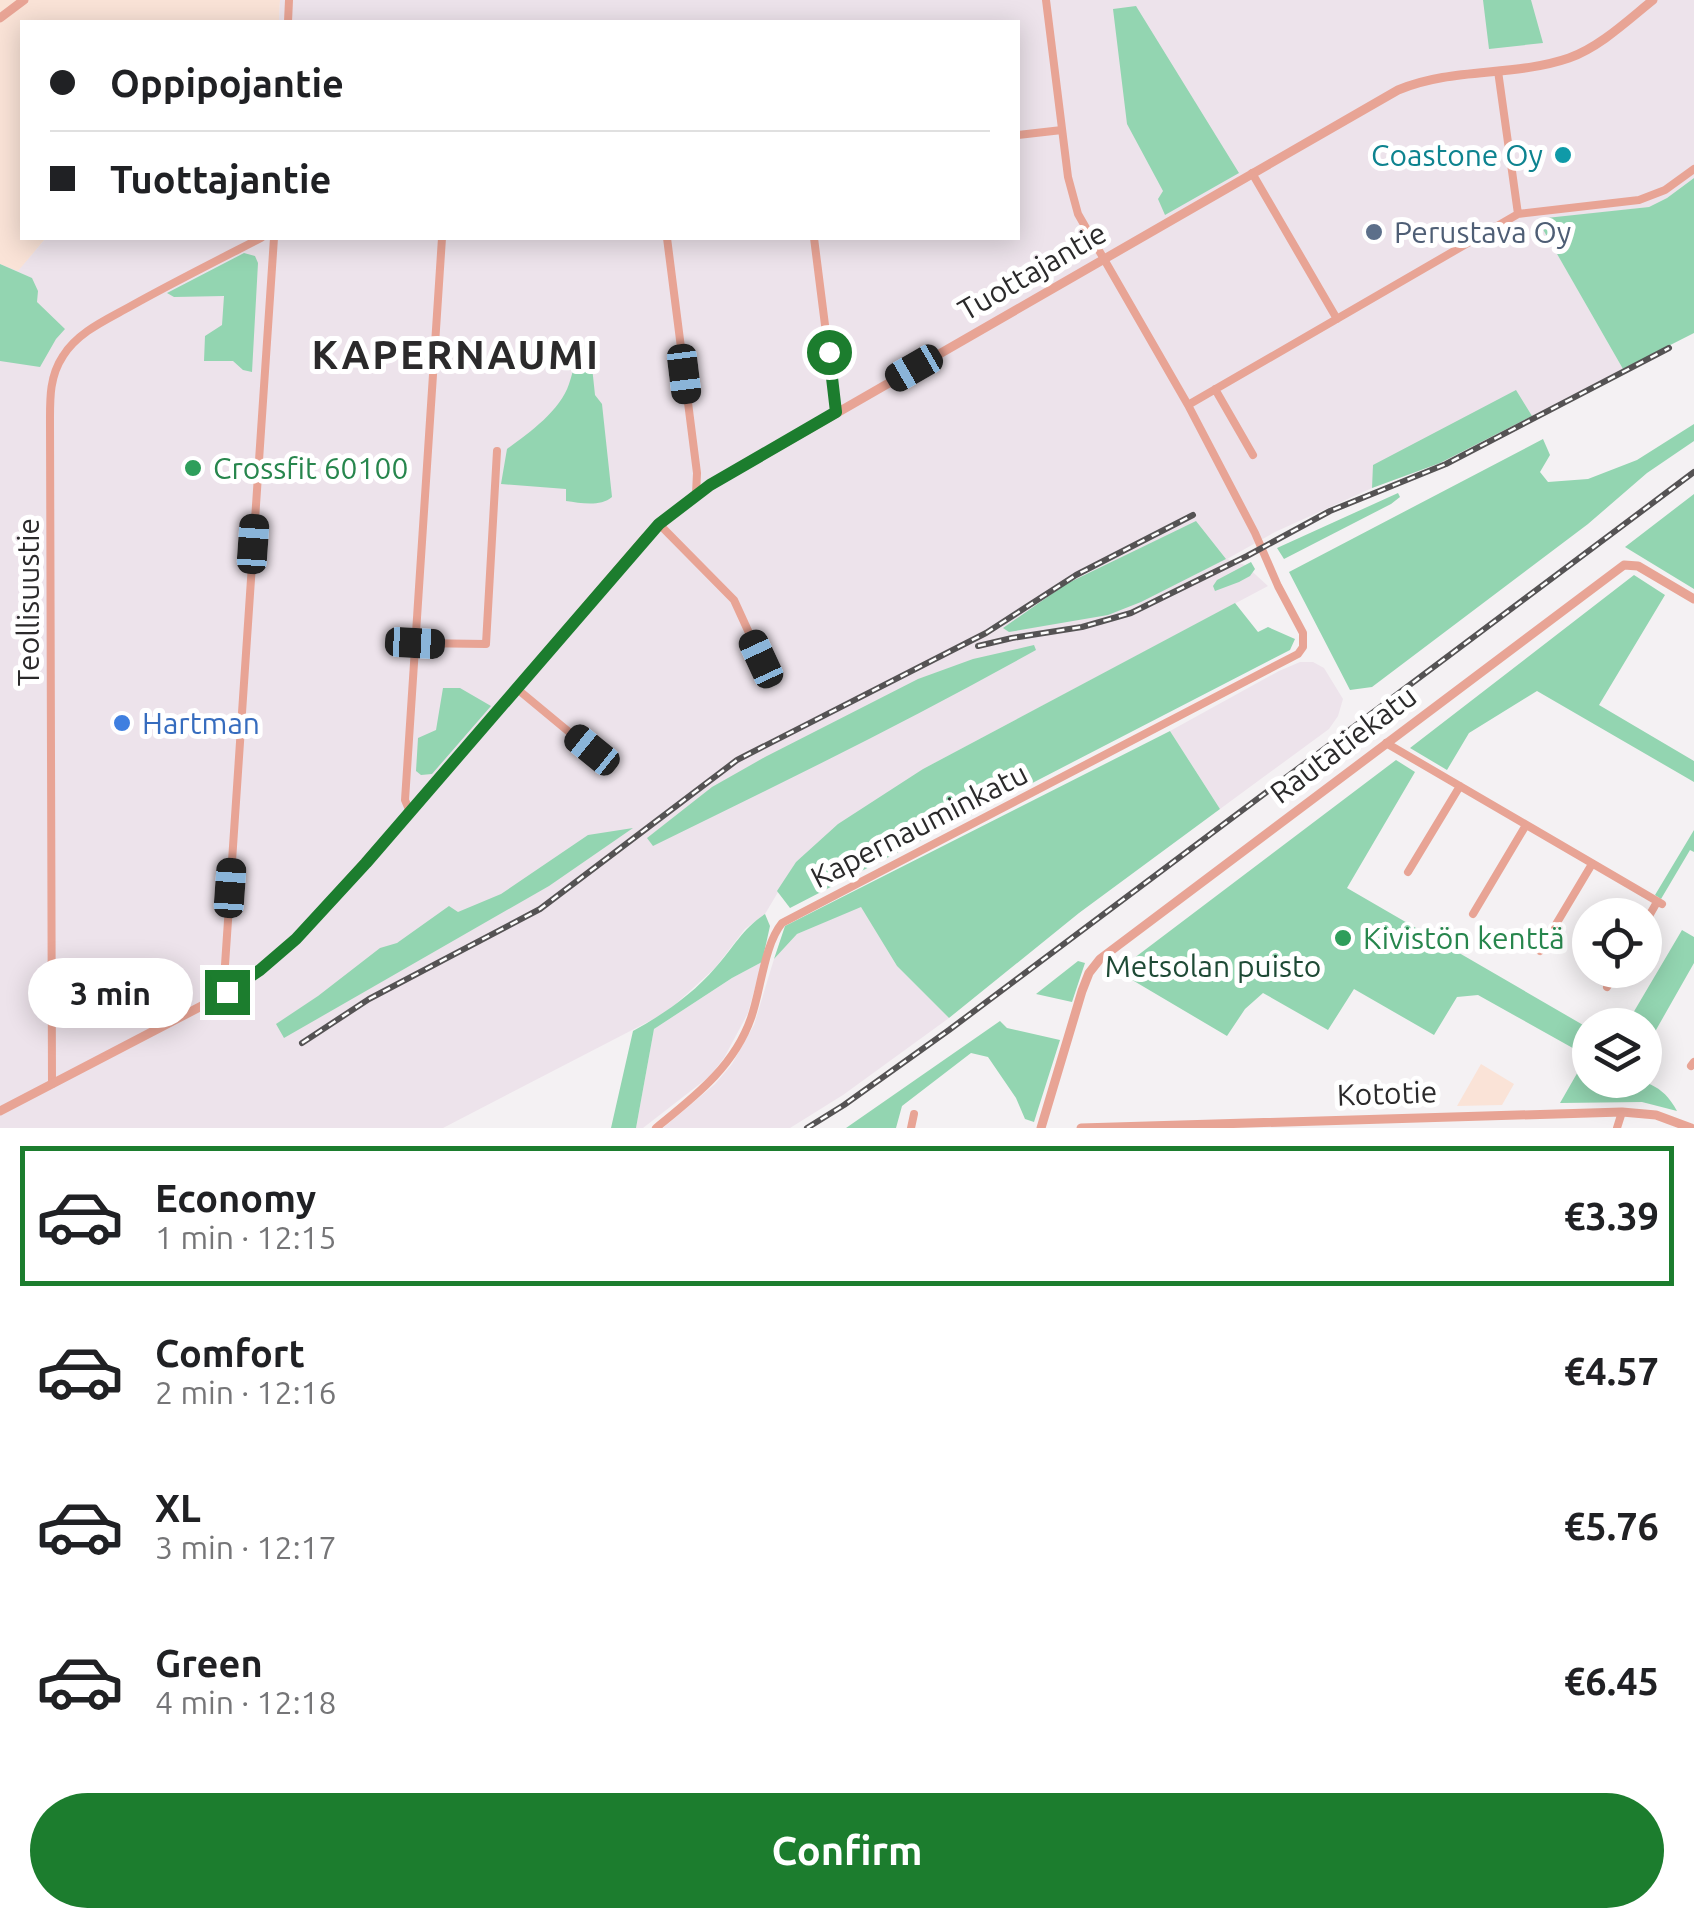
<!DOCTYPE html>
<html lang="en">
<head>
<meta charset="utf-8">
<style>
  body { margin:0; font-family:Ubuntu,sans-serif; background:#f6f6f6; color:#202124; height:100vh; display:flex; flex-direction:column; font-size:38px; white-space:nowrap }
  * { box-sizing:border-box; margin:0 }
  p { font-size:32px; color:#757577 }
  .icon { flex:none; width:55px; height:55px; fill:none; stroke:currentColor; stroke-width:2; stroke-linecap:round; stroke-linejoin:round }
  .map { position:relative; height:1128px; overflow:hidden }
  .side { display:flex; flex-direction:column; background:#fff; flex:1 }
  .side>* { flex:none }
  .top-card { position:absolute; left:20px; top:20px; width:1000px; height:220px; border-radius:0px; box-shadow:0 5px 25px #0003; display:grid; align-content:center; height:220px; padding:0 30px; background:#fff }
  .controls { position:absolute; left:1572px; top:898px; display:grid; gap:20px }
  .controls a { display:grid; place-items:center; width:90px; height:90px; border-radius:50%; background:#fff; box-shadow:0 5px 25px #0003; font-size:50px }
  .end { position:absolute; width:45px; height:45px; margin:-22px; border:12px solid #1c7d2e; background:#fff; box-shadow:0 0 0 5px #fff }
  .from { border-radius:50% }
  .bubble { position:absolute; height:70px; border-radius:35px; background:#fff; box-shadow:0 5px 25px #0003; font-size:32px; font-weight:700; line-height:70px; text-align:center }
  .car { position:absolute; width:30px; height:60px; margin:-30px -15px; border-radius:12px; box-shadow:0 0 8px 2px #0007; background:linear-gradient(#222 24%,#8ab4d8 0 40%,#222 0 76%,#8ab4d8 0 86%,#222 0) }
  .top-card b { display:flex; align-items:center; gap:35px; height:95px; font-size:38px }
  .top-card b+b { border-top:2px solid #e0e0e0 }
  .top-card i { width:25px; height:25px; background:#202124 }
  ul { padding:18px 0 0; list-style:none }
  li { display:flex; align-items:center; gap:30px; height:140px; margin:0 20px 15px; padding:0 10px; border:5px solid transparent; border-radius:0px }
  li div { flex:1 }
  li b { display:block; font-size:38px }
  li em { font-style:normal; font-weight:700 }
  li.current { border-color:#1c7d2e }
  li>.icon { width:90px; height:90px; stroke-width:1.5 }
  .button { display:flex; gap:20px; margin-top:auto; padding:20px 30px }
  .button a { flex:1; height:115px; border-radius:60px; background:#1c7d2e; color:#fff; font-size:40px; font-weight:700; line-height:115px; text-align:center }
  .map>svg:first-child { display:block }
  .commercial { fill:#fae3d7 }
  .built { fill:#ede3eb }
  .green { fill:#93d5b1 }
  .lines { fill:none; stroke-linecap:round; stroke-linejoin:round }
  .minor { stroke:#e8a495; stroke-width:8 }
  .tertiary { stroke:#e8a495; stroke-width:9 }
  .rail-casing { stroke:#555354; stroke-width:6 }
  .rail { stroke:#fff; stroke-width:2.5; stroke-dasharray:8; stroke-linecap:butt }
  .route { stroke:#1c7d2e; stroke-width:12 }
  .culture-dot { fill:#0f9aa8; stroke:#fff; stroke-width:4 }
  .service-dot { fill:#5c6f8a; stroke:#fff; stroke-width:4 }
  .leisure-dot { fill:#2e9e5b; stroke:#fff; stroke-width:4 }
  .shop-dot { fill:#3f7fe0; stroke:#fff; stroke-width:4 }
  .labels { text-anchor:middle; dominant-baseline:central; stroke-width:10; stroke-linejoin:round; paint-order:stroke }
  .culture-label { font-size:30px; fill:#0d838f; stroke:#fff; text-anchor:end }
  .service-label { font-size:30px; fill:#4e5e75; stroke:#fff; text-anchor:start }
  .street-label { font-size:30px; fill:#2b2a2b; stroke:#fff }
  .leisure-label { font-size:30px; fill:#27864d; stroke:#fff; text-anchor:start }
  .shop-label { font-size:30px; fill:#366cbe; stroke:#fff; text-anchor:start }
  .park-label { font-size:30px; fill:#1e4a35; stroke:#fff }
  .district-label { font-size:40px; font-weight:bold; letter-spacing:2.5px; fill:#2b2a2b; stroke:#fff }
</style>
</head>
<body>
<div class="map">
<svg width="1694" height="1128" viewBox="0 0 1694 1128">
  <rect width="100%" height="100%" fill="#f4f1f3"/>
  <path class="commercial" d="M 0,0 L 280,0 L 279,22 L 22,22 L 22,238 L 46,238 L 18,272 L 0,264 Z
    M 1481,1064 L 1514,1084 L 1502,1105 L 1457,1106 Z"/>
  <path class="built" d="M 280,0 L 1694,0 L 1694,178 L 1667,198 L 1649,207 L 1538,220 L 1623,369 L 1440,463 L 1372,488 L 1275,532 L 1227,559 L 1245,565 L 1268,586 L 923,769 L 796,862 L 765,914 L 745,929 L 715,968 L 667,1012 L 443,1128 L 0,1128 L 0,264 L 18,271 L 46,238 L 1018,238 L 1018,22 L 279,22 Z
    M 1300,662 L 1313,662 L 1324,668 L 1343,699 L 1338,716 L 1329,729 L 1220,809 L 1170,731 L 1279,671 Z
    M 861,906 L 897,966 L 949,1018 L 843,1095 L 790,1128 L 663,1128 L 715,1084 L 732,1064 L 754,1025 L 774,959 L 797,934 Z
    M 762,962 L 748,1013 L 724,1058 L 710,1076 L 643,1128 L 636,1128 L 654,1029 L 732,978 Z"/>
  <path class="green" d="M 1483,0 L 1531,0 L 1543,43 L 1489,49 Z
    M 1136,6 L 1239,173 L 1165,215 L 1158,199 L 1163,191 L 1127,124 L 1113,9 Z
    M 1694,178 L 1694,333 L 1623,369 L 1537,219 L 1649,207 L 1667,198 Z
    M 244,253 L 255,256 L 258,263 L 252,372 L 243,370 L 233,361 L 204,361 L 205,336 L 222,325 L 224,296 L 174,297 L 167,293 Z
    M 0,264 L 32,278 L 38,291 L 37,302 L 65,329 L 56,339 L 40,367 L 0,361 Z
    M 582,344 L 590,348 L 595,395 L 602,404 L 612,497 C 600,507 581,503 566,501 L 566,489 L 501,484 L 507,449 C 529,433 560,411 569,384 C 574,370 575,358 582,344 Z
    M 1516,390 L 1532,416 L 1440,463 L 1372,488 L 1373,465 Z
    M 1694,424 L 1694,441 L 1647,473 L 1588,524 L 1372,687 L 1350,690 L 1289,572 L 1543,439 L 1550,455 L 1540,472 L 1548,482 L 1588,479 L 1637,460 Z
    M 1398,493 L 1400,497 L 1391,504 L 1284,559 L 1277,548 Z
    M 1694,494 L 1694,589 L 1625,547 Z
    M 1196,521 L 1226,559 L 1141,602 L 1108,615 L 1009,632 L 1003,628 L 1066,584 Z
    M 1251,562 L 1255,569 L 1250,576 L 1239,582 L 1215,591 L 1213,586 L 1217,580 Z
    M 1634,575 L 1665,595 L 1599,705 L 1694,761 L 1694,782 L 1537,691 L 1469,733 L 1447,770 L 1410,748 Z
    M 1235,603 L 1258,632 L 1268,627 L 1295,639 L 1290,650 L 790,908 L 777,891 L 796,862 L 838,824 L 923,769 Z
    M 1034,645 L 1036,650 C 911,720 782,783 653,846 L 647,838 L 712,787 L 765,757 L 918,679 L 973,659 Z
    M 443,688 L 460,688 L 491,706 L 432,774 L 421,775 L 416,771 L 418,738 L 436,730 Z
    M 1170,731 L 1220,809 L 1079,913 L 949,1018 L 897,966 L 861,907 L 797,934 L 774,959 L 785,926 Z
    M 1396,760 L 1415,772 L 1347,888 L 1590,1029 L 1590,1080 C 1627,1080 1657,1073 1677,1111 L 1642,1102 L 1560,1103 L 1587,1056 L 1478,995 L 1457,997 L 1434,1035 L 1354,989 L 1328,1030 L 1263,993 L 1245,1009 L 1227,1036 L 1117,971 Z
    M 633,828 L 549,886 L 284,1038 L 276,1024 L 318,996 L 380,948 L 397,943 L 449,906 L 458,912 L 501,894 L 588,835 Z
    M 1694,830 L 1694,852 L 1690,850 L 1661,899 L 1655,895 Z
    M 765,914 L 770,926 L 762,962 L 732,978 L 654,1029 L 636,1128 L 611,1128 L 633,1031 C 664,1014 693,994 716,967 C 733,948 743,928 765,914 Z
    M 1682,930 L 1694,937 L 1694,963 L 1652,1037 L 1645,1039 L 1645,1025 L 1626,1025 Z
    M 1078,961 L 1085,963 L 1072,1002 L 1036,994 Z
    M 1000,1021 L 1007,1028 L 1060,1040 L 1034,1122 L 1025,1119 L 1016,1098 L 988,1057 L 971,1053 L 902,1106 L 896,1128 L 846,1128 Z"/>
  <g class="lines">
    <path class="minor" d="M 288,22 L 289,0
      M 1498,71 L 1518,214
      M 1018,135 L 1062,130
      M 1252,173 L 1337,319
      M 667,238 L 697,473 L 696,494
      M 814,238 L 836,412
      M 1215,389 L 1253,455
      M 1188,405 L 1518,214 L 1639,200 L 1665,190 L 1694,169
      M 659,524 L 734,600 L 761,659
      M 415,643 L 486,644 L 497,451
      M 516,688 L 592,751
      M 1386,743 L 1662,904
      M 410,812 L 405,800 L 442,238
      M 1408,872 L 1460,786
      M 1473,914 L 1526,825
      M 1645,923 L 1657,902
      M 1540,951 L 1592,864
      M 1607,987 L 1617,970
      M 227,992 L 225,965 L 274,238
      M 1691,1066 L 1694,1062
      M 52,1084 L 50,424 C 50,400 49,377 63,356 C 78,332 106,320 131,306 C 174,282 218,260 261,238
      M 656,1128 C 694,1097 734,1067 751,1018 C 761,990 764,945 782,923 L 1298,654 L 1303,647 L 1303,633 L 1278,586 L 1255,533 L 1188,405 L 1078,214 L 1068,177 L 1046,0
      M 911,1128 L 914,1114
      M 1617,1128 L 1622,1112"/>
    <path class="tertiary" d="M 0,18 L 24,0
      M 0,1111 L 215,999 L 260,970 L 296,939 L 401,822 L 645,538 L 696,494 L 1398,90 C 1452,67 1514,77 1569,58 C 1600,47 1628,20 1653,0
      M 1041,1128 L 1082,991 L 1089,973 L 1100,959 L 1624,565 L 1638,566 L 1694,599
      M 1081,1128 L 1622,1112 L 1656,1115 L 1691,1128"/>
    <defs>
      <path id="rail" d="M 978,646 L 1012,638 L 1082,627 L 1131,613 L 1247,556 L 1330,511 L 1446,464 L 1669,348
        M 302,1043 L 369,999 L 540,909 L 737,760 L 986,633 L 1076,575 L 1193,515
        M 807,1128 L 844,1105 L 949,1030 L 1694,472"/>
    </defs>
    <use href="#rail" class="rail-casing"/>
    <use href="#rail" class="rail"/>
  </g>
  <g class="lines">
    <path class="route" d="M 227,992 L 260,970 L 296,939 L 366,863 L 659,524 L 710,485 L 836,412 L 829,352"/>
  </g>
  <circle class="culture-dot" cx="1563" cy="155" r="10"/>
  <circle class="service-dot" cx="1374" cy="232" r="10"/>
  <g class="leisure-dot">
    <circle cx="193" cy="468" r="10"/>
    <circle cx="1343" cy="938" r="10"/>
  </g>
  <circle class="shop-dot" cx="122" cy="723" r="10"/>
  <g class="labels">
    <g class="culture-label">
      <text x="1543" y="155">Coastone Oy</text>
    </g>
    <g class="service-label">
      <text x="1394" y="232">Perustava Oy</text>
    </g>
    <g class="street-label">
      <text transform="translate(1032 271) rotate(-30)">Tuottajantie</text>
      <text transform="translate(28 602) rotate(-90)">Teollisuustie</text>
      <text transform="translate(1343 744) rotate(-37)">Rautatiekatu</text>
      <text transform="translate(919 825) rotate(-27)">Kapernauminkatu</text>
      <text transform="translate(1387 1093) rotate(-2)">Kototie</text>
    </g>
    <g class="leisure-label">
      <text x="213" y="468">Crossfit 60100</text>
      <text x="1363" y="938">Kivistön kenttä</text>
    </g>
    <g class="shop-label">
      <text x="142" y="723">Hartman</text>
    </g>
    <g class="park-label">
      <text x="1213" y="966">Metsolan puisto</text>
    </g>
    <g class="district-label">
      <text x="456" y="354">KAPERNAUMI</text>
    </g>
  </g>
</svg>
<div class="controls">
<a><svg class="icon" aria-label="locate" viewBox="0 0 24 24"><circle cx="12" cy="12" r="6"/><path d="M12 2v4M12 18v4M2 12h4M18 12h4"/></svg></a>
<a><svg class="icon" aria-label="layers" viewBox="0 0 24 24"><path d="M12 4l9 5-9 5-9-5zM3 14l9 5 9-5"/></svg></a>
</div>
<i class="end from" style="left:829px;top:352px"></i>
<i class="end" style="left:227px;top:992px"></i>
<div class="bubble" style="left:28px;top:958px;width:165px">3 min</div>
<i class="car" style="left:914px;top:368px;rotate:240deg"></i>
<i class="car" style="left:684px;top:374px;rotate:173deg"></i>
<i class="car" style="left:253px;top:544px;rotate:4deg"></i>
<i class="car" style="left:415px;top:643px;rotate:93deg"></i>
<i class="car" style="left:761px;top:659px;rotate:335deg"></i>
<i class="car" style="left:592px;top:750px;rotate:309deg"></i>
<i class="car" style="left:230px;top:888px;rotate:4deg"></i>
<div class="top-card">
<b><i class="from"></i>Oppipojantie</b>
<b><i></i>Tuottajantie</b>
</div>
</div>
<section class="side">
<ul>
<li class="current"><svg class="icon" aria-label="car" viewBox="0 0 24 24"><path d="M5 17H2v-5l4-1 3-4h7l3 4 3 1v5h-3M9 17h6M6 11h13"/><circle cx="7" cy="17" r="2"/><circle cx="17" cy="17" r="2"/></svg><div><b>Economy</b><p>1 min · 12:15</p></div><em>€3.39</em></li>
<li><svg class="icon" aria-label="car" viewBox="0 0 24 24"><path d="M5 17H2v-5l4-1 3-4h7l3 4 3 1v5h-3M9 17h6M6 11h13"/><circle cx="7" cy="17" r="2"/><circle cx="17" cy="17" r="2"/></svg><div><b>Comfort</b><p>2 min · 12:16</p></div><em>€4.57</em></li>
<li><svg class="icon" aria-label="car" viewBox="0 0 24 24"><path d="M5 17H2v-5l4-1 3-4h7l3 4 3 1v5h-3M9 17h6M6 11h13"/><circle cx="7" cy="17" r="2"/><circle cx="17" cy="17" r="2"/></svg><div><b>XL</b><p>3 min · 12:17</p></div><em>€5.76</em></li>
<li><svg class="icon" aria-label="car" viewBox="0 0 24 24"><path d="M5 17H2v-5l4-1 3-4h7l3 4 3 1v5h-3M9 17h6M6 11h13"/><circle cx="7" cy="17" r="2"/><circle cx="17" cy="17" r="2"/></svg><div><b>Green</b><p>4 min · 12:18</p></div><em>€6.45</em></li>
</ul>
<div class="button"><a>Confirm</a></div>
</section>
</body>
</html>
